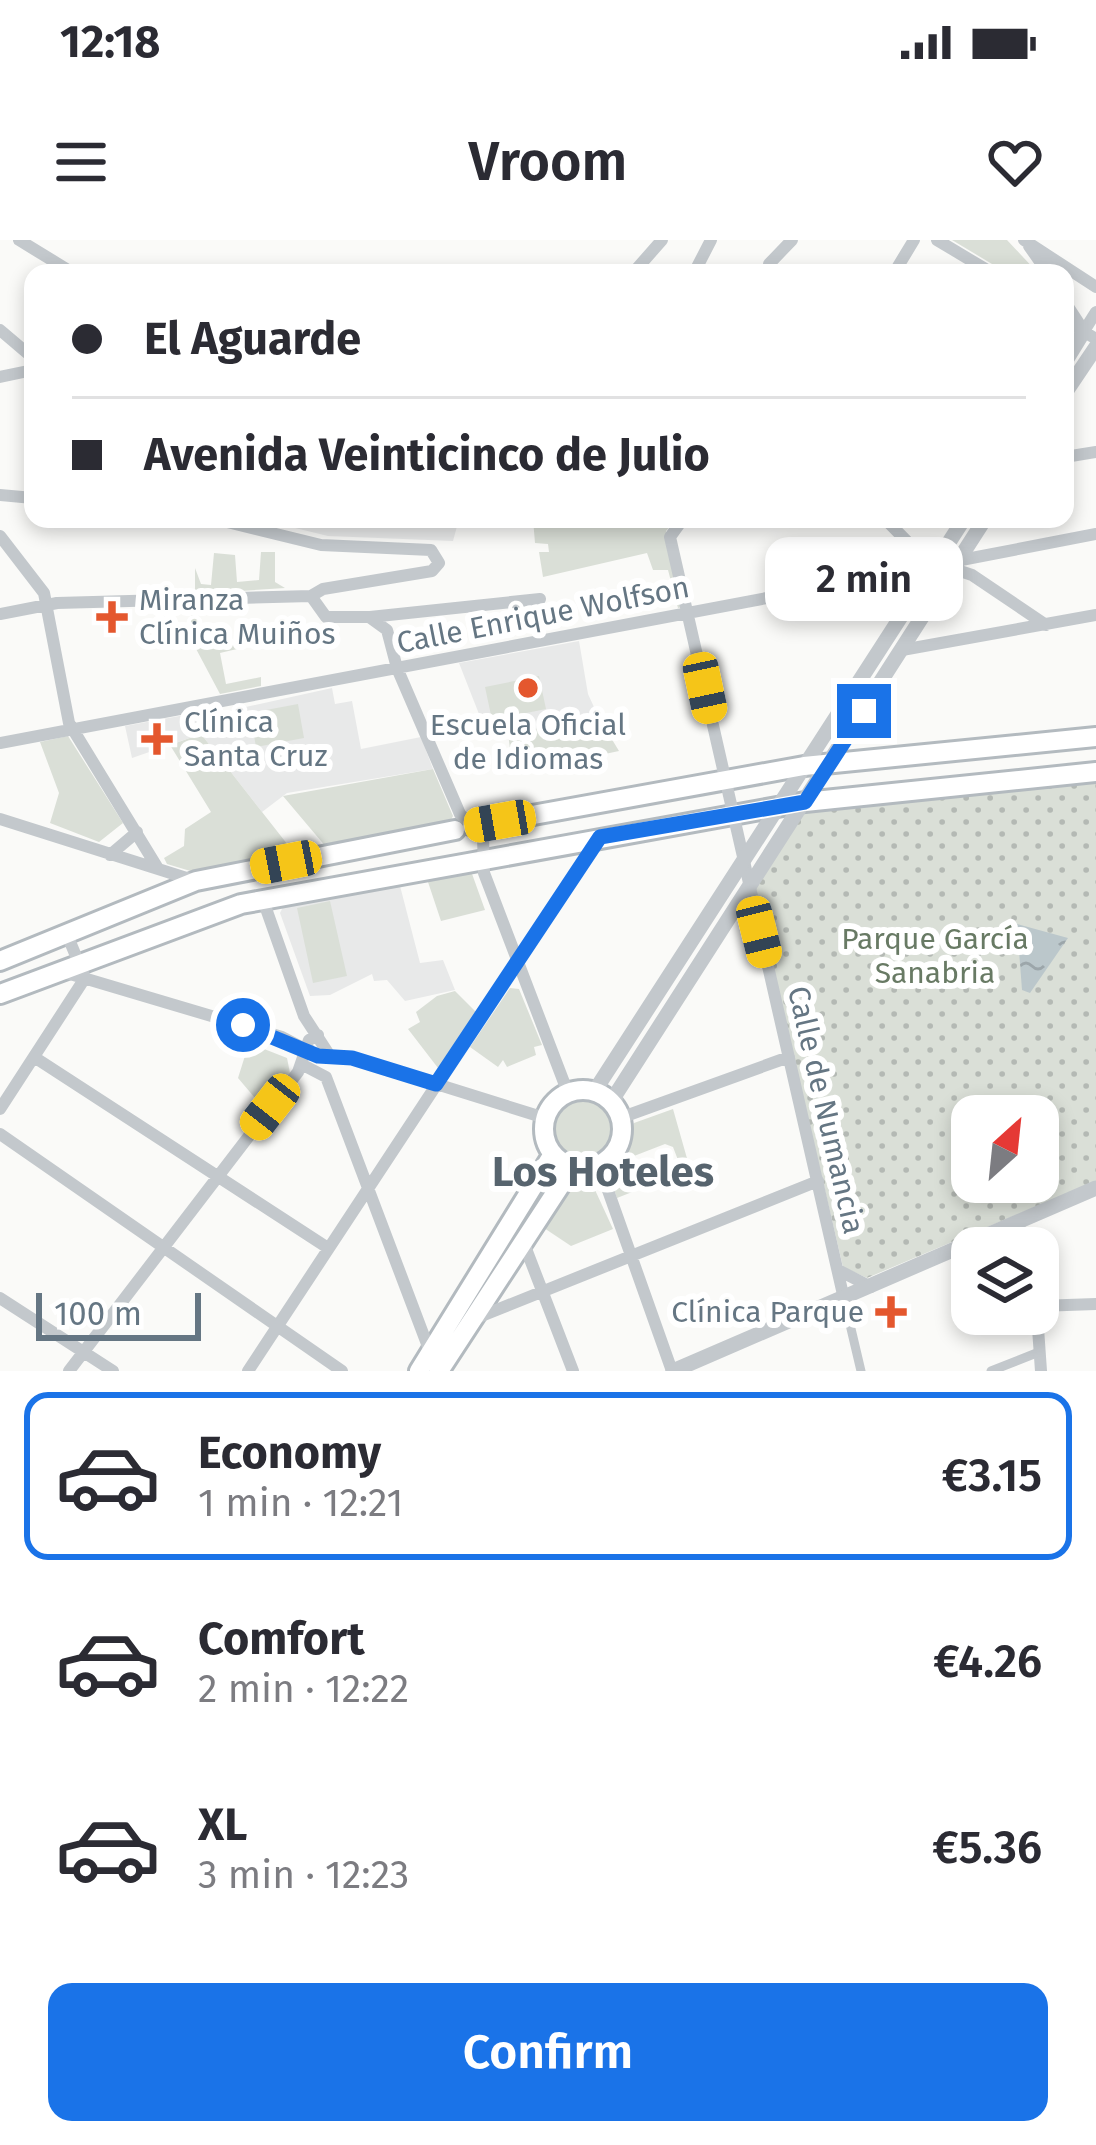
<!DOCTYPE html>
<html lang="en">
<head>
<meta charset="utf-8">
<style>
  body { margin:0; font-family:"Fira Sans",sans-serif; background:#f7f7f7; color:#2b2b33; height:100vh; display:flex; flex-direction:column; font-size:45px; white-space:nowrap }
  * { box-sizing:border-box; margin:0 }
  p { font-size:39px; color:#7c7c81 }
  .icon { flex:none; width:66px; height:66px; fill:none; stroke:currentColor; stroke-width:2; stroke-linecap:round; stroke-linejoin:round }
  .map { position:relative; height:1131px; overflow:hidden }
  .panel { display:flex; flex-direction:column; background:#fff; flex:1 }
  .panel>* { flex:none }
  .banner { position:absolute; left:24px; top:24px; width:1050px; height:264px; border-radius:24px; box-shadow:0 6px 18px #0003; display:grid; align-content:center; height:264px; padding:0 48px; background:#fff }
  .needle { width:78px; rotate:27deg }
  .buttons { position:absolute; left:951px; top:855px; display:grid; gap:24px }
  .buttons a { display:grid; place-items:center; width:108px; height:108px; border-radius:24px; background:#fff; box-shadow:0 6px 18px #0003; font-size:60px }
  .scale { position:absolute; left:36px; bottom:30px; width:165px; box-sizing:border-box; padding-left:12px; border:6px solid #657683; border-top:0; font-size:33px; line-height:42px; white-space:nowrap; color:#657683; -webkit-text-stroke:9px #fff; paint-order:stroke }
  .end { position:absolute; width:54px; height:54px; margin:-27px; border:15px solid #1a73e8; background:#fff; box-shadow:0 0 0 6px #fff }
  .from { border-radius:50% }
  .bubble { position:absolute; height:84px; border-radius:24px; background:#fff; box-shadow:0 6px 18px #0003; font-size:39px; font-weight:600; line-height:84px; text-align:center }
  .car { position:absolute; width:36px; height:72px; margin:-36px -18px; border-radius:15px; box-shadow:0 0 9px 3px #0007; background:linear-gradient(#f5c518 24%,#345 0 40%,#f5c518 0 76%,#345 0 86%,#f5c518 0) }
  .banner b { display:flex; align-items:center; gap:42px; height:114px; font-size:45px }
  .banner b+b { border-top:3px solid #e1e1e2 }
  .banner i { width:30px; height:30px; background:#2b2b33 }
  ul { padding:21px 0 0; list-style:none }
  li { display:flex; align-items:center; gap:36px; height:168px; margin:0 24px 18px; padding:0 24px; border:6px solid transparent; border-radius:24px }
  li div { flex:1 }
  li b { display:block; font-size:45px }
  li em { font-style:normal; font-weight:600 }
  li.active { border-color:#1a73e8 }
  li>.icon { width:108px; height:108px; stroke-width:1.5 }
  .primary-button { display:flex; gap:24px; margin-top:auto; padding:24px 48px }
  .primary-button a { flex:1; height:138px; border-radius:24px; background:#1a73e8; color:#fff; font-size:48px; font-weight:600; line-height:138px; text-align:center }
  .status { display:flex; justify-content:space-between; align-items:center; height:84px; padding:0 60px; background:#fff; direction:ltr }
  .status svg { height:33px; fill:currentColor }
  header { display:flex; justify-content:space-between; align-items:center; height:156px; padding:0 48px; background:#fff; font-size:54px; font-weight:600 }
  .map>svg:first-child { display:block }
  .built { fill:#e8e9e9 }
  .grass { fill:url(#grass-dots); fill-rule:evenodd }
  .garden { fill:#dadfd7 }
  .water { fill:url(#water-ripples) }
  .lines { fill:none; stroke-linecap:round; stroke-linejoin:round }
  .secondary-casing { stroke:#b3babf; stroke-width:24 }
  .pedestrian { stroke:#c3c8cc; stroke-width:9 }
  .minor { stroke:#c3c8cc; stroke-width:12 }
  .tertiary { stroke:#c3c8cc; stroke-width:15 }
  .secondary { stroke:#fff; stroke-width:18 }
  .route { stroke:#1a73e8; stroke-width:15 }
  .poi-dot { fill:#e4572e; stroke:#fff; stroke-width:4.5 }
  .labels { text-anchor:middle; dominant-baseline:central; stroke-width:12; stroke-linejoin:round; paint-order:stroke }
  .poi-label { font-size:30px; fill:#657683; stroke:#fff; text-anchor:start }
  .street-label { font-size:30px; fill:#657683; stroke:#fff }
  .park-label { font-size:30px; fill:#687a64; stroke:#fff }
  .district-label { font-size:42px; font-weight:bold; fill:#57646e; stroke:#fff }
</style>
</head>
<body>
<div class="status"><b>12:18</b><svg viewBox="0 0 49 12"><path d="M0 12V9h3v3zM5 12V6h3v6zM10 12V3h3v9zM15 12V0h3v12zM26 1h20v11H26zM47 4h2v5h-2z"/></svg></div>
<header><svg class="icon" aria-label="menu" viewBox="0 0 24 24"><path d="M4 6h16M4 12h16M4 18h16"/></svg>Vroom<svg class="icon" aria-label="heart" viewBox="0 0 24 24"><path d="M12 20l-8-8c-3-5 5-10 8-4 3-6 11-1 8 4z"/></svg></header>
<div class="map">
<svg width="1096" height="1131" viewBox="0 0 1096 1131">
  <defs>
    <pattern id="grass-dots" width="8" height="8" patternUnits="userSpaceOnUse" patternTransform="scale(3)"><rect width="8" height="8" fill="#dadfd7"/><path d="M2 2h.1M6 6h.1" fill="none" stroke="#b4b9b4" stroke-width="1.8" stroke-linecap="round"/></pattern>
    <pattern id="water-ripples" width="26" height="14" patternUnits="userSpaceOnUse" patternTransform="scale(3)"><rect width="26" height="14" fill="#bbc7cb"/><path d="M2 4q2-2 4 0t4 0M15 11q2-2 4 0t4 0" fill="none" stroke="#9ca6aa"/></pattern>
  </defs>
  <rect width="100%" height="100%" fill="#fafaf8"/>
  <path class="built" d="M 258,279 L 459,279 L 453,301 L 328,296 Z
    M 579,401 L 588,454 L 599,478 L 488,497 L 459,423 Z
    M 332,448 L 335,464 L 352,461 L 361,509 L 421,497 L 433,529 L 287,553 L 262,572 L 201,494 L 132,518 L 125,486 L 190,474 L 191,479 Z
    M 399,642 L 420,723 L 443,720 L 455,750 L 405,761 L 387,740 L 374,741 L 372,734 L 330,755 L 310,756 L 280,673 L 284,665 Z"/>
  <path class="grass" d="M 1096,538 L 1096,941 L 867,1038 L 843,1027 L 754,649 L 806,567 ZM 972,876 L 1038,876 L 1038,942 L 972,942 Z"/>
  <path class="garden" d="M 952,0 L 1007,0 L 1038,33 L 1007,33 Z
    M 533,279 L 676,279 L 666,291 L 666,301 L 684,367 L 678,368 L 668,330 L 653,330 L 647,313 L 543,337 L 539,312 L 549,312 L 548,304 L 535,303 Z
    M 261,312 L 275,312 L 275,342 L 285,348 L 195,354 L 195,328 L 201,344 L 211,345 L 214,313 L 235,315 L 237,342 L 259,340 Z
    M 191,373 L 196,373 L 198,392 L 222,392 L 223,403 L 254,405 L 220,413 L 226,444 L 261,437 L 261,446 L 220,454 L 194,405 L 162,406 L 153,395 L 191,394 Z
    M 539,436 L 546,469 L 492,480 L 485,447 Z
    M 298,464 L 304,498 L 256,507 L 250,473 Z
    M 599,478 L 619,511 L 567,522 L 564,510 L 552,513 L 549,526 L 543,527 L 541,521 L 512,525 L 508,493 Z
    M 201,494 L 295,614 L 197,633 L 167,624 L 164,618 L 184,606 L 185,589 L 211,572 L 170,505 Z
    M 68,496 L 123,583 L 99,602 L 50,583 L 59,553 L 40,502 Z
    M 433,529 L 453,576 L 450,582 L 326,607 L 283,556 Z
    M 471,631 L 485,670 L 441,681 L 427,639 Z
    M 330,661 L 347,736 L 313,743 L 297,668 Z
    M 510,748 L 519,749 L 542,805 L 534,807 L 536,815 L 507,827 L 503,820 L 498,827 L 470,807 Z
    M 455,751 L 476,772 L 438,828 L 408,789 L 420,782 L 416,772 L 437,756 Z
    M 249,803 L 287,818 L 290,833 L 261,865 L 238,838 Z
    M549 889a34 34 0 1 1 68 0a34 34 0 1 1-68 0Z
    M 673,869 L 690,929 L 617,958 L 608,933 L 626,914 L 640,936 L 674,926 L 678,920 L 673,907 L 665,904 L 634,916 L 627,911 L 634,883 Z
    M 590,939 L 613,989 L 571,1006 L 541,986 L 570,941 Z"/>
  <path class="water" d="M 1017,684 L 1068,698 L 1030,753 L 1022,750 Z"/>
  <g class="lines">
    <defs>
      <path id="secondary" d="M 472,586 L 804,526 L 1096,497
        M 0,721 L 196,641 L 455,590
        M 0,754 L 241,664 L 805,562 L 1096,532
        M544 889a39 39 0 1 1 78 0a39 39 0 1 1-78 0Z
        M 419,1131 L 553,914
        M 439,1131 L 573,926"/>
    </defs>
    <use href="#secondary" class="secondary-casing"/>
    <path class="pedestrian" d="M 844,1059 L 861,1131
      M 991,1131 L 1039,1112"/>
    <path class="minor" d="M 19,0 L 73,33
      M 937,0 L 992,33
      M 1024,0 L 1096,47
      M 1029,6 L 1048,33
      M 769,24 L 792,0
      M 633,33 L 662,0
      M 694,33 L 711,0
      M 894,33 L 914,0
      M 1065,62 L 1080,85
      M 1065,80 L 1096,99
      M 0,90 L 33,118
      M 1084,91 L 1096,72
      M 0,137 L 33,130
      M 1065,217 L 1096,212
      M 0,255 L 33,258
      M 683,279 L 670,297 L 844,1059
      M 885,279 L 946,341
      M 0,296 L 44,353 L 69,483 L 157,627
      M 956,321 L 1096,294
      M 954,329 L 972,335 L 1046,385
      M 311,356 L 326,377 L 369,377 L 387,390 L 397,428 L 460,574 L 483,596 L 484,633 L 568,853
      M 0,374 L 57,363 L 311,356 L 323,349 L 432,331 L 439,323 L 431,310 L 321,305 L 215,279
      M 370,377 L 540,359
      M 902,410 L 1096,375
      M 0,503 L 936,326
      M 0,579 L 196,641
      M 110,615 L 137,592
      M 263,660 L 304,776 L 330,816
      M 60,731 L 282,797 L 318,816 L 353,818 L 545,878
      M 34,817 L 328,1008
      M 303,825 L 326,837 L 430,1112
      M 0,869 L 85,738 L 66,692
      M 620,878 L 789,817
      M 0,894 L 342,1131
      M 599,925 L 672,1131
      M 1003,991 L 1023,992 L 1031,1004
      M 523,1001 L 573,1131
      M 838,1030 L 871,1047
      M 0,1058 L 113,1131
      M 1038,1066 L 1096,1064
      M 1037,1074 L 1041,1131
      M 474,1079 L 818,941
      M 69,1131 L 298,832 L 309,800 L 318,795
      M 248,1131 L 597,601"/>
    <path class="tertiary" d="M 1065,122 L 1084,91
      M 1065,153 L 1096,107
      M 594,852 L 964,279
      M 614,866 L 616,854 L 985,279
      M 673,1131 L 1096,948"/>
    <use href="#secondary" class="secondary"/>
  </g>
  <g class="lines">
    <path class="route" d="M 243,785 L 318,816 L 352,818 L 436,844 L 600,597 L 805,562 L 864,471"/>
  </g>
  <g class="poi-dot">
    <path d="M106 359h12v12h12v12h-12v12h-12v-12h-12v-12h12z"/>
    <circle cx="528" cy="448" r="12"/>
    <path d="M151 481h12v12h12v12h-12v12h-12v-12h-12v-12h12z"/>
    <path d="M885 1054h12v12h12v12h-12v12h-12v-12h-12v-12h12z"/>
  </g>
  <g class="labels">
    <g class="poi-label">
      <text x="139" y="360">Miranza<tspan x="139" dy="34">Clínica Muiños</tspan></text>
      <text x="184" y="482">Clínica<tspan x="184" dy="34">Santa Cruz</tspan></text>
      <text x="528" y="485" text-anchor="middle">Escuela Oficial<tspan x="528" dy="34">de Idiomas</tspan></text>
      <text x="864" y="1072" text-anchor="end">Clínica Parque</text>
    </g>
    <g class="street-label">
      <text transform="translate(543 375) rotate(-11)">Calle Enrique Wolfson</text>
      <text transform="translate(826 870) rotate(77)">Calle de Numancia</text>
    </g>
    <g class="park-label">
      <text x="935" y="699">Parque García<tspan x="935" dy="34">Sanabria</tspan></text>
    </g>
    <g class="district-label">
      <text x="603" y="932">Los Hoteles</text>
    </g>
  </g>
</svg>
<div class="buttons">
<a><svg class="needle" viewBox="-14 -14 28 28"><path d="M0-13l5 13h-10z" fill="#e53935"/><path d="M0 13l5-13h-10z" fill="#7c7c81"/></svg></a>
<a><svg class="icon" aria-label="layers" viewBox="0 0 24 24"><path d="M12 4l9 5-9 5-9-5zM3 14l9 5 9-5"/></svg></a>
</div>
<div class="scale">100 m</div>
<i class="end from" style="left:243px;top:785px"></i>
<i class="end" style="left:864px;top:471px"></i>
<div class="bubble" style="left:765px;top:297px;width:198px">2 min</div>
<i class="car" style="left:705px;top:448px;rotate:168deg"></i>
<i class="car" style="left:500px;top:581px;rotate:260deg"></i>
<i class="car" style="left:286px;top:622px;rotate:259deg"></i>
<i class="car" style="left:759px;top:692px;rotate:166deg"></i>
<i class="car" style="left:270px;top:867px;rotate:218deg"></i>
<div class="banner">
<b><i class="from"></i>El Aguarde</b>
<b><i></i>Avenida Veinticinco de Julio</b>
</div>
</div>
<section class="panel">
<ul>
<li class="active"><svg class="icon" aria-label="car" viewBox="0 0 24 24"><path d="M5 17H2v-5l4-1 3-4h7l3 4 3 1v5h-3M9 17h6M6 11h13"/><circle cx="7" cy="17" r="2"/><circle cx="17" cy="17" r="2"/></svg><div><b>Economy</b><p>1 min · 12:21</p></div><em>€3.15</em></li>
<li><svg class="icon" aria-label="car" viewBox="0 0 24 24"><path d="M5 17H2v-5l4-1 3-4h7l3 4 3 1v5h-3M9 17h6M6 11h13"/><circle cx="7" cy="17" r="2"/><circle cx="17" cy="17" r="2"/></svg><div><b>Comfort</b><p>2 min · 12:22</p></div><em>€4.26</em></li>
<li><svg class="icon" aria-label="car" viewBox="0 0 24 24"><path d="M5 17H2v-5l4-1 3-4h7l3 4 3 1v5h-3M9 17h6M6 11h13"/><circle cx="7" cy="17" r="2"/><circle cx="17" cy="17" r="2"/></svg><div><b>XL</b><p>3 min · 12:23</p></div><em>€5.36</em></li>
</ul>
<div class="primary-button"><a>Confirm</a></div>
</section>
</body>
</html>
